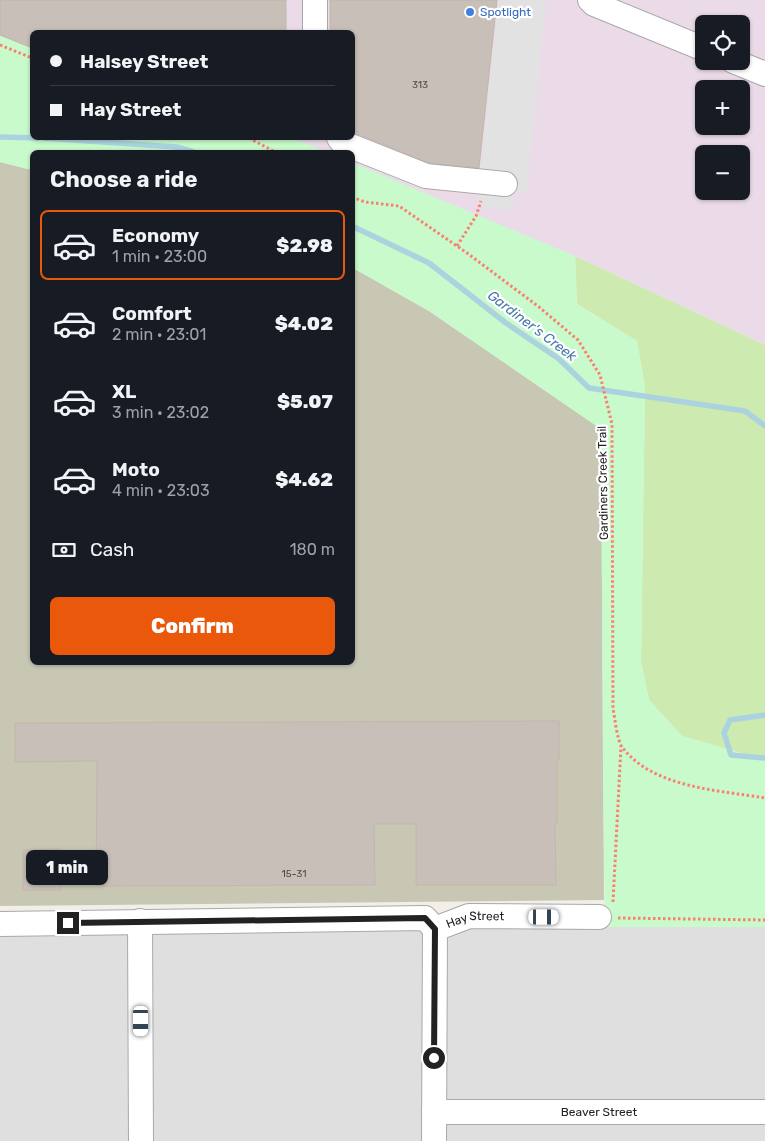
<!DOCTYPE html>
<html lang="en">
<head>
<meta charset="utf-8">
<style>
  body { margin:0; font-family:Rubik,sans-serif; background:#20242c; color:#f1f3f6; height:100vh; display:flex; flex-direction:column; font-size:19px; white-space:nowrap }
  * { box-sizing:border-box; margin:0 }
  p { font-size:16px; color:#9ea1a6 }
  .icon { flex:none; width:28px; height:28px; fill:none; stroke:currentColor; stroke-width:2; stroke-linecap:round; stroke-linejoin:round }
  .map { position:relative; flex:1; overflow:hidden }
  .drawer { position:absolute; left:30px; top:150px; width:325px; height:515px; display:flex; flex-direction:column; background:#171b24; border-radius:8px; box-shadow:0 1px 4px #0004 }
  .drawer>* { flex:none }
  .hud { position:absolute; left:30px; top:30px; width:325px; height:110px; border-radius:8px; box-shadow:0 1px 4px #0004; display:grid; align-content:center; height:110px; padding:0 20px; background:#171b24 }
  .buttons { position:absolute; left:695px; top:15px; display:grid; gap:10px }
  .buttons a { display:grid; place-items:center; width:55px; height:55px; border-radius:8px; background:#171b24; box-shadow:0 1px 4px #0004; font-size:25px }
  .end { position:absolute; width:22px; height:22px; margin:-11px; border:6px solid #222; background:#fff; box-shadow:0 0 0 2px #fff }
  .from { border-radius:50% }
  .bubble { position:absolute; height:35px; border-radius:8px; background:#171b24; box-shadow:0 1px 4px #0004; font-size:16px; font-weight:800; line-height:35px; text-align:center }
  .car { position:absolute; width:15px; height:30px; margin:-15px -8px; border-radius:6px; box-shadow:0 0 4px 1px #0007; background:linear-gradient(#fff 24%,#345 0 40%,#fff 0 76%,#345 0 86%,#fff 0) }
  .hud b { display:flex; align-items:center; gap:18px; height:48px; font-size:19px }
  .hud b+b { border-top:1px solid #363941 }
  .hud i { width:12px; height:12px; background:#f1f3f6 }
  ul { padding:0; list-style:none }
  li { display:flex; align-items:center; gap:15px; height:70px; margin:0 10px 8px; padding:0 10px; border:2px solid transparent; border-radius:8px }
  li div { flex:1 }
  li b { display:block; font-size:19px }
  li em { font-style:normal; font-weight:800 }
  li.active { border-color:#ea580c }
  li>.icon { width:45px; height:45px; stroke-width:1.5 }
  h2 { padding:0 20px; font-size:22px; line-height:60px }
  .pay { display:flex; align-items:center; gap:12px; height:55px; padding:0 20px; font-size:19px }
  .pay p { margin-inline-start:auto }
  .button { display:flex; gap:10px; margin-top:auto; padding:10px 20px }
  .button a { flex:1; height:58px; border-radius:8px; background:#ea580c; color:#fff; font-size:20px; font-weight:800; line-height:58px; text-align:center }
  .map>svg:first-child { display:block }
  .residential { fill:#e0dfdf }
  .industrial { fill:#ebdbe8; fill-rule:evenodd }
  .construction { fill:#c7c7b4 }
  .grass { fill:#cdebb0 }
  .park { fill:#c8facc }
  .parking { fill:#e2e2e2 }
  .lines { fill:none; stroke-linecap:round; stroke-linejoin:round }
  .stream { stroke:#aad3df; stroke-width:5.5 }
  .building { fill:#c7bfb8; stroke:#c4b6ab }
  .minor-casing { stroke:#a9a9a9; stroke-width:26 }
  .path { stroke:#fa8072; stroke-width:3; stroke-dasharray:2.5 2.5; stroke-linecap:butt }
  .minor { stroke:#fff; stroke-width:24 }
  .route { stroke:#222; stroke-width:6 }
  .shop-dot { fill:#3f7fe0; stroke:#fff; stroke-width:2 }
  .labels { text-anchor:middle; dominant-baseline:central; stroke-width:4.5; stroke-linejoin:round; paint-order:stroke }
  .number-label { font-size:10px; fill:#4b4948 }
  .shop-label { font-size:12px; fill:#366cbe; stroke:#fff; text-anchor:start }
  .street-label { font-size:12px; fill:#222; stroke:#fff }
  .water-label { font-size:14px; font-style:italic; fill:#4a7aab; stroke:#fff }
</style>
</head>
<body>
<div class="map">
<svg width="765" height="1141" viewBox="0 0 765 1141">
  <rect width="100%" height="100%" fill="#f2efe9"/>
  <path class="residential" d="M 0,925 L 765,927 L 765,1141 L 0,1141 Z"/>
  <path class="industrial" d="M 0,0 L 765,0 L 765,345 L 575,256 L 476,216 L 353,164 L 352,152 L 326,152 L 291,138 L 352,138 L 352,32 L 32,32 L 32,40 L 0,27 ZM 704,24 L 741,24 L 741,61 L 704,61 ZM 704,89 L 741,89 L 741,126 L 704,126 ZM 704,154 L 741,154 L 741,191 L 704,191 Z"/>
  <path class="construction" d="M 0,162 L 32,170 L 32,662 L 352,662 L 353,268 L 429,311 L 601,429 L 604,900 L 0,906 Z"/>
  <path class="grass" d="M 575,256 L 765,345 L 765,760 L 682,736 L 649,700 L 641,661 L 645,387 L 637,341 L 577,304 Z"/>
  <path class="park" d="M 0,27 L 32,40 L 32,138 L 291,138 L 327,152 L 32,152 L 32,170 L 0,162 Z
    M 353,163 L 575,256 L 577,304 L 637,341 L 645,387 L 641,661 L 649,700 L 682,736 L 765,760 L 765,927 L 605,927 L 603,773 L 601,429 L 429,311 L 353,268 Z"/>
  <path class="parking" d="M 498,0 L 546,0 L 527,192 L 514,191 L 512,211 L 477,206 Z"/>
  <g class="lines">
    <path class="stream" d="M 0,137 L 38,138
      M 44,138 L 177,147 L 194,152
      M 352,226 L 429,263 L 506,323 L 559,359 L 589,388 L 745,411 L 765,426
      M 765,715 L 730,720 L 724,733 L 731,755 L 765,758"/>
  </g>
  <path class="building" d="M 0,0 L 286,0 L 286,32 L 32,32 L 32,48 L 0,35 Z
    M 330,0 L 497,0 L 479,168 L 429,163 L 352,132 L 352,32 L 330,32 Z
    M 559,721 L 559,760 L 557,760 L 557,823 L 555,823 L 556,885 L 416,885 L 416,824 L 374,824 L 375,885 L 96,886 L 97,761 L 15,762 L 15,723 Z
    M 61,849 L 61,890 L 23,890 L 23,850 Z"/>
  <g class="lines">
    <defs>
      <g id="minor">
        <path d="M 590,0 L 594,4 L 704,49"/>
        <path d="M 315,32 L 315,0"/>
        <path d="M 733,61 L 765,74"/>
        <path d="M 339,138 L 343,143 L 426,176 L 505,184"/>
        <path d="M 140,921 L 141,1141"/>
        <path d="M 0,924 L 425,918 L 435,929"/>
        <path id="s1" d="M 435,929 L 469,916 L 599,917"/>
        <path id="s2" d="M 434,1112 L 765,1112"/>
        <path d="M 434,1141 L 435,929"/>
      </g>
    </defs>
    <use href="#minor" class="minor-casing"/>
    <path class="path" d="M 0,45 L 32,58
      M 249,138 L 275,152
      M 352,197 L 365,202 L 399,206 L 467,253 L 539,307 L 578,340 L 600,375 L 612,424 L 613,709 C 615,718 617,740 622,747 C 653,788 718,790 765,798
      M 457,246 L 476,216 L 481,201
      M 613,902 L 621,746
      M 618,918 L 765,920"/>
    <use href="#minor" class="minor"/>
  </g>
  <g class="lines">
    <path class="route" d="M 68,923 L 425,918 L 435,929 L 434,1058"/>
  </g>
  <circle class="shop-dot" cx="470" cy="12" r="5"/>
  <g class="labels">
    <g class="number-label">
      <text x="420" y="85">313</text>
      <text x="294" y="874">15-31</text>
    </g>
    <g class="shop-label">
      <text x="480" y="12">Spotlight</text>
    </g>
    <g class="street-label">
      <text transform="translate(603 483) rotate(-91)">Gardiners Creek Trail</text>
      <text stroke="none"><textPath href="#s1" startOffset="42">Hay Street</textPath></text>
      <text stroke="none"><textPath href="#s2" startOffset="165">Beaver Street</textPath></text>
    </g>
    <g class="water-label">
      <text transform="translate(532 326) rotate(37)">Gardiner's Creek</text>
    </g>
  </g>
</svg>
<div class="buttons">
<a><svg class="icon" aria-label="locate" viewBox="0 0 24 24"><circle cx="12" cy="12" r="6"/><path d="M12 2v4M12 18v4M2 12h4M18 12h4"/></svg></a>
<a>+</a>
<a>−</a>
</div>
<i class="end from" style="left:434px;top:1058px"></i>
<i class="end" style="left:68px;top:923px"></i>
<div class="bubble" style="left:26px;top:850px;width:82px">1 min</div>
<i class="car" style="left:544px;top:917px;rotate:90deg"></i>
<i class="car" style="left:141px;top:1021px;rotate:180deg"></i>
<div class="hud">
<b><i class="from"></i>Halsey Street</b>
<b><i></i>Hay Street</b>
</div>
<section class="drawer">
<h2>Choose a ride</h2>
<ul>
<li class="active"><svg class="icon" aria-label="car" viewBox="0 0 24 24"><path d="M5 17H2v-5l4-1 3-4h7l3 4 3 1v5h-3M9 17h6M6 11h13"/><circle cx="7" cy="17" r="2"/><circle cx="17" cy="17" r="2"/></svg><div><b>Economy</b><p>1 min · 23:00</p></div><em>$2.98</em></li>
<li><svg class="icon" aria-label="car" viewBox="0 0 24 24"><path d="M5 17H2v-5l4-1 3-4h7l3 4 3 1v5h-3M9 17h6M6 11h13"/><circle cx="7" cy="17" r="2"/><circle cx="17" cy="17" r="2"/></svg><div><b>Comfort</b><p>2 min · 23:01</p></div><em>$4.02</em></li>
<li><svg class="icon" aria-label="car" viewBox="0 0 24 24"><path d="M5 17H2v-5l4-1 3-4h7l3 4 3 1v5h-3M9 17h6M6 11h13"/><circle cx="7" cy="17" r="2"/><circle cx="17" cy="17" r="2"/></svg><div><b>XL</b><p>3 min · 23:02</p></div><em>$5.07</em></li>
<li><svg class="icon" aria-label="car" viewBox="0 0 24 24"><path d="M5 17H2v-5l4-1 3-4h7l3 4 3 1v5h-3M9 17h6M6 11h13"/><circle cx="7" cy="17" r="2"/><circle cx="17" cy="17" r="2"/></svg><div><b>Moto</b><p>4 min · 23:03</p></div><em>$4.62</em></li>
</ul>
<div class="pay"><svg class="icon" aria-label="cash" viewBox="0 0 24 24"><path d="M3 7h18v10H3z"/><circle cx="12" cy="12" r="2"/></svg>Cash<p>180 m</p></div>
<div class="button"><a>Confirm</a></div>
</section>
</div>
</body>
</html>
